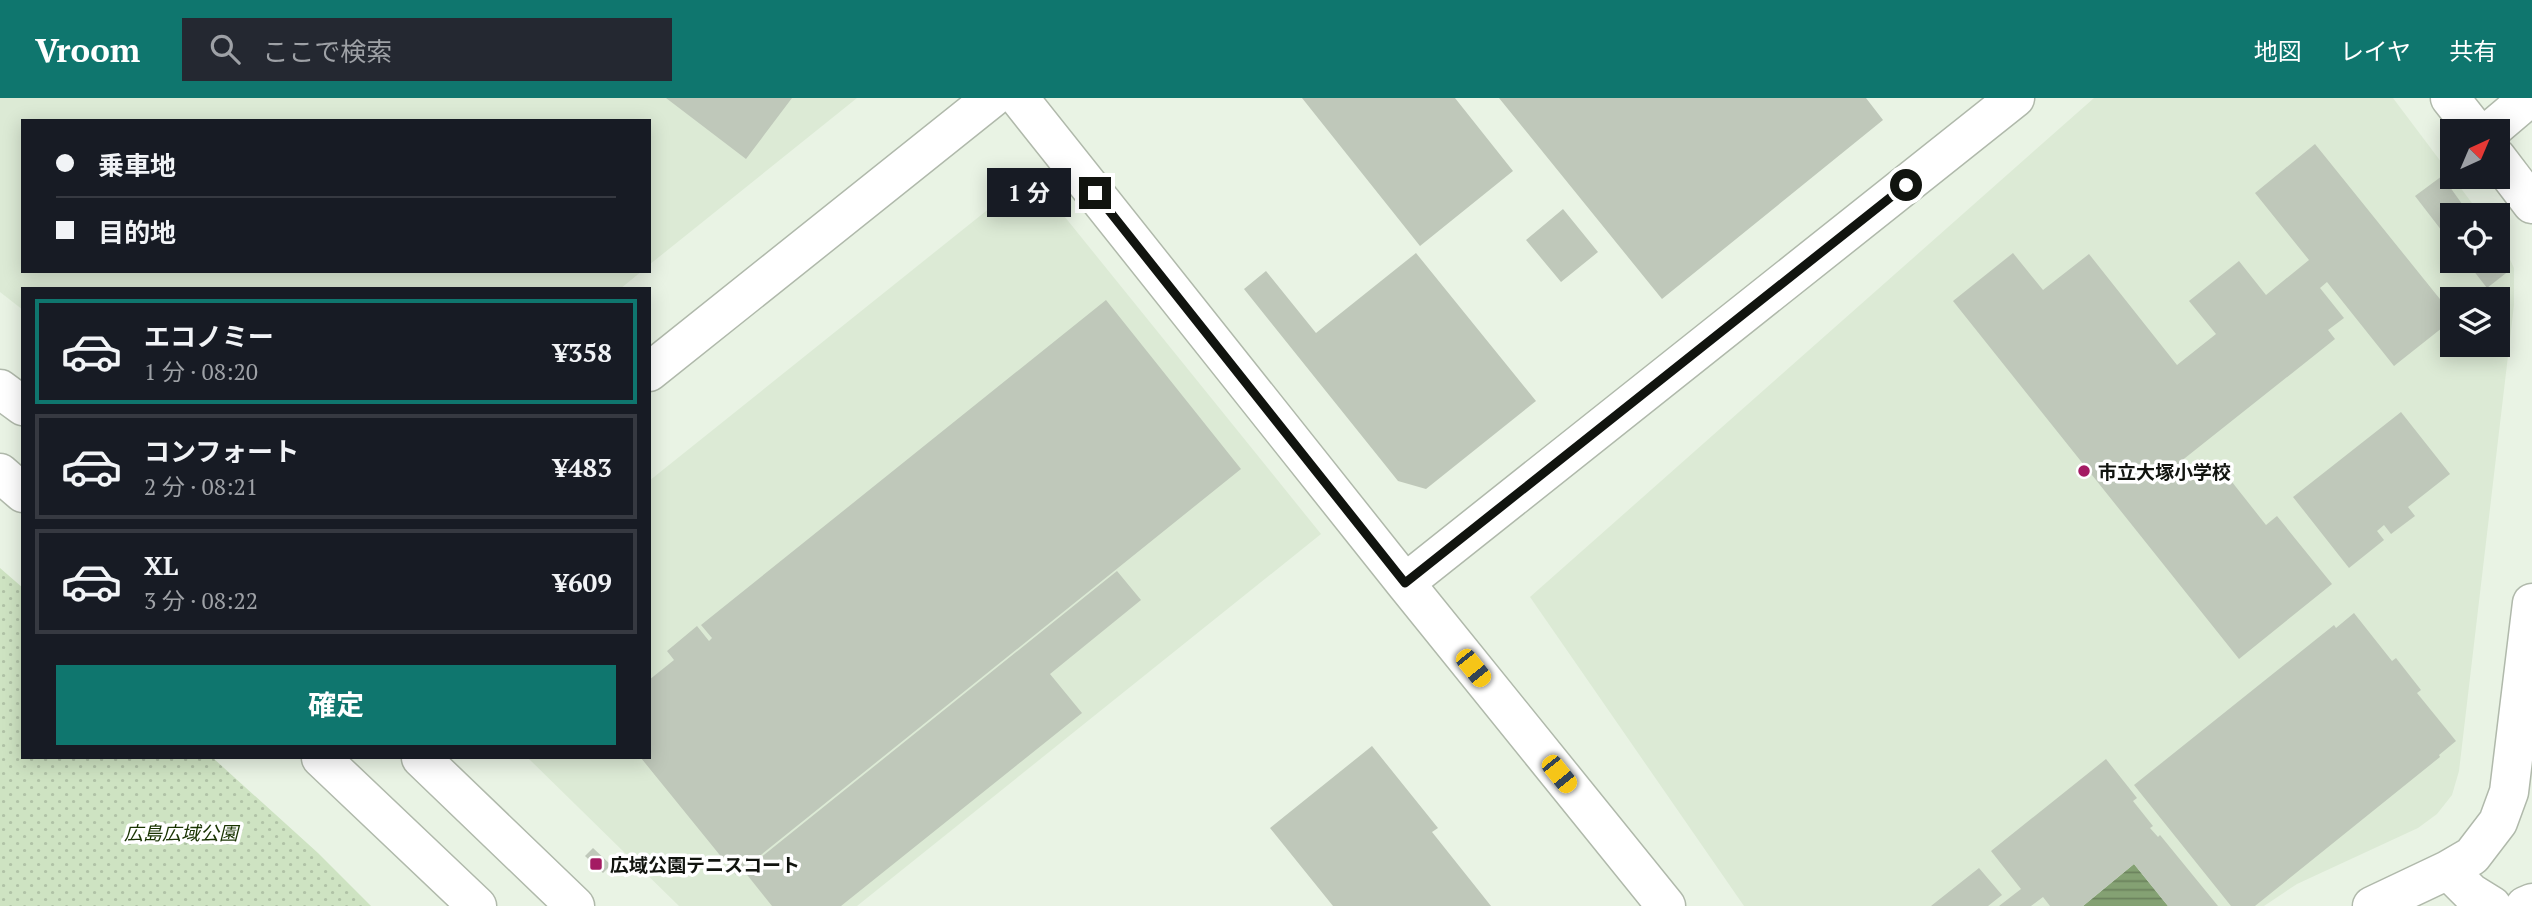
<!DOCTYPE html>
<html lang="ja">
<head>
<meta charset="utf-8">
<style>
  body { margin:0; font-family:"PT Serif","Noto Sans JP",serif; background:#242831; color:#f1f3f6; height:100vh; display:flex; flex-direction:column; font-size:26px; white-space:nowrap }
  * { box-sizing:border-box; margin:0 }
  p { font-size:23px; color:#9ea1a6 }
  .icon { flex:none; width:38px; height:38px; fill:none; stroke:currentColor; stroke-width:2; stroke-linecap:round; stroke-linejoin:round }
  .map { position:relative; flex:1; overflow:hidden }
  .side { position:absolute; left:21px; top:189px; width:630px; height:472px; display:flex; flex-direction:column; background:#171b24; border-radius:0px; box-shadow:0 4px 18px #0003 }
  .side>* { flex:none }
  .banner { position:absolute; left:21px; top:21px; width:630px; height:154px; border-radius:0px; box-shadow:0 4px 18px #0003; display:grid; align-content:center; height:154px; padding:0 35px; background:#171b24 }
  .needle { width:46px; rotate:44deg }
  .tools { position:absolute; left:2440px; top:21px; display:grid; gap:14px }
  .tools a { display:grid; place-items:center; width:70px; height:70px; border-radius:0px; background:#171b24; box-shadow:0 4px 18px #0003; font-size:35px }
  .end { position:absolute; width:32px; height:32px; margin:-16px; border:9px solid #11140f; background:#fff; box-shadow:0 0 0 4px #fff }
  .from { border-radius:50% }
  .bubble { position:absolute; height:49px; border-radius:0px; background:#171b24; box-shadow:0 4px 18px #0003; font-size:23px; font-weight:700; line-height:49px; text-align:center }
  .car { position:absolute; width:21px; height:42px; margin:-21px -10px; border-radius:9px; box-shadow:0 0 5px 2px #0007; background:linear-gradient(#f5c518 24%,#345 0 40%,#f5c518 0 76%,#345 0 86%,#f5c518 0) }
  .banner b { display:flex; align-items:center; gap:24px; height:66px; font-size:26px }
  .banner b+b { border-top:2px solid #363941 }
  .banner i { width:18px; height:18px; background:#f1f3f6 }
  ul { padding:12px 0 0; list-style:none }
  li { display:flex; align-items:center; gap:21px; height:105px; margin:0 14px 10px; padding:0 21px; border:4px solid #363941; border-radius:0px }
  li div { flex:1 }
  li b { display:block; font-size:26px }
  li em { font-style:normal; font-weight:700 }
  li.current { border-color:#0f766e }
  li>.icon { width:63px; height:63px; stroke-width:1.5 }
  .cta { display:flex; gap:14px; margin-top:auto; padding:14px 35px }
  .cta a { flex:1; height:80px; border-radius:0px; background:#0f766e; color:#fff; font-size:28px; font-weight:700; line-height:80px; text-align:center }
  header { display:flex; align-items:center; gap:42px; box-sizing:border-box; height:98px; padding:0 35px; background:#0f766e; color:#fff }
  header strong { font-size:33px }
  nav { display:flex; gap:38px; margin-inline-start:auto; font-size:24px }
  .search { width:490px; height:63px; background:#242831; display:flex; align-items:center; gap:18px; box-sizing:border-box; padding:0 24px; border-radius:0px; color:#9ea1a6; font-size:26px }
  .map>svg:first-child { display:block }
  .built { fill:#dcead5; fill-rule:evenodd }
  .park { fill:url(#park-dots) }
  .water { fill:url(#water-rules) }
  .building { fill:#bfc8ba }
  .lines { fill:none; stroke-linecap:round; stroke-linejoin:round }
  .minor-casing { stroke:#b0b9ab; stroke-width:41 }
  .minor { stroke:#fff; stroke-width:38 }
  .route { stroke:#11140f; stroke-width:9 }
  .poi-dot { fill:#a41b63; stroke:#fff; stroke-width:2.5 }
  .labels { text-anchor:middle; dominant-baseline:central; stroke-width:7; stroke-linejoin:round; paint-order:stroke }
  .poi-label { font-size:19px; font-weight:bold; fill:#11140f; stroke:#fff; text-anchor:start }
  .park-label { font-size:19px; font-style:italic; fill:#183300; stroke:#fff }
</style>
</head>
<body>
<header>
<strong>Vroom</strong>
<div class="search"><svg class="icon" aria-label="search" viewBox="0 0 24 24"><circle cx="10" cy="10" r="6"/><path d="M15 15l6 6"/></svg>ここで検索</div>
<nav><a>地図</a><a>レイヤ</a><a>共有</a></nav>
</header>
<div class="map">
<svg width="2532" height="808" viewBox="0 0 2532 808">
  <defs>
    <pattern id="park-dots" width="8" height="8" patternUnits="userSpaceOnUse" patternTransform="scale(1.75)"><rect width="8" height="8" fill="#cee3c2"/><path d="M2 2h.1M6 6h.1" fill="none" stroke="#b0c2a6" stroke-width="1.8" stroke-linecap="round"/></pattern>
    <pattern id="water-rules" width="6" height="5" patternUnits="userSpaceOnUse" patternTransform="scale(1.75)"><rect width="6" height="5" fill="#84a173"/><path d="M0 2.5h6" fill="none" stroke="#6b825d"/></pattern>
  </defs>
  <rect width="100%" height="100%" fill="#e9f3e4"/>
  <path class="built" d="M 0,0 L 857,0 L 649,167 L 649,23 L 23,23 L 23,173 L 642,173 L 620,191 L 23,191 L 23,212 L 0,194 Z
    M 2094,0 L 2393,0 L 2481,117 L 2452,117 L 2452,163 L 2497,163 L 2497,139 L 2506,153 L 2514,170 L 2514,207 L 2459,673 L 2452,697 L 2437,716 L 2418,730 L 2297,786 L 2264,808 L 1744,808 L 1530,499 ZM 2452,201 L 2497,201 L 2497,247 L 2452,247 Z
    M 1031,77 L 1321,436 L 857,808 L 679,808 L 528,660 L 649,660 L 649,383 Z"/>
  <path class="park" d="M 0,470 L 23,490 L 23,660 L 213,660 L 318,755 L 371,808 L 0,808 Z"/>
  <path class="water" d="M 2134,766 L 2168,808 L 2083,808 Z"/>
  <path class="building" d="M 666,0 L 792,0 L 746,61 Z
    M 1302,0 L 1455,0 L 1513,73 L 1420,148 Z
    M 1499,0 L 1866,0 L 1883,22 L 1662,201 Z
    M 2315,46 L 2452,216 L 2452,222 L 2394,268 L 2327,184 L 2320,190 L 2344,220 L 2328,232 L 2335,241 L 2180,364 L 2195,382 L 2217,365 L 2266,427 L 2277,418 L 2332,486 L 2239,561 L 1953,203 L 2013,155 L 2043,192 L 2089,156 L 2177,267 L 2216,236 L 2189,203 L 2239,163 L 2266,197 L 2309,162 L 2255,95 Z
    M 2442,78 L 2470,117 L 2452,117 L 2452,146 L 2415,98 Z
    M 1563,111 L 1598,154 L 1561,184 L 1526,142 Z
    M 1416,155 L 1536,303 L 1426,391 L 1398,383 L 1244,191 L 1266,173 L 1316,235 Z
    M 2497,156 L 2510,172 L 2487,190 L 2466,163 L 2497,163 Z
    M 1106,202 L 1241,371 L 736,777 L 641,660 L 649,660 L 649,582 L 674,562 L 667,553 L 697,528 L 709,543 L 712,540 L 701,527 Z
    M 2401,314 L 2450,376 L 2408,409 L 2415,418 L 2391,436 L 2384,427 L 2377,433 L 2384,442 L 2349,470 L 2293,399 Z
    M 1117,473 L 1141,502 L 1050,576 L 1082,615 L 841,808 L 772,808 L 744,773 Z
    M 2354,515 L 2392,563 L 2396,560 L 2421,592 L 2417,595 L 2456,643 L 2439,657 L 2440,659 L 2255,808 L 2231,808 L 2134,687 L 2334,527 L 2336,530 Z
    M 1372,648 L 1438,730 L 1432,734 L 1491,808 L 1333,808 L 1270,730 Z
    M 2106,661 L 2137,700 L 2133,703 L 2153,728 L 2150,730 L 2158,739 L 2160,737 L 2218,808 L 2168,808 L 2134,766 L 2083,808 L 2050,808 L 2043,799 L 2031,808 L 1999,808 L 2021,791 L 1991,753 Z
    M 593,750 L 611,767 L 603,775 L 585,758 Z
    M 1979,770 L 2002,797 L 1988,808 L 1931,808 Z"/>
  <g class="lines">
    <defs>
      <path id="minor" d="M 1019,0 L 1405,485 L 1666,808
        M 2450,0 L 2476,33
        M 2490,33 L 2529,0
        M 2497,60 L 2532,106
        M 649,274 L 992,0
        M 0,291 L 23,308
        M 0,375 L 23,395
        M 1405,485 L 2015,0
        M 321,660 L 477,808
        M 421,660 L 575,808
        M 2448,772 L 2471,795 L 2492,808
        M 2372,808 L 2448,772 L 2472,758 L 2498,724 L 2509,694 L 2532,505
        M 2525,808 L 2532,805"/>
    </defs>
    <use href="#minor" class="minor-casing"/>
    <use href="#minor" class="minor"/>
  </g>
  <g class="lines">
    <path class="route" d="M 1095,95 L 1405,485 L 1906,87"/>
  </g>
  <g class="poi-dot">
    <circle cx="2084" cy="373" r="7"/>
    <rect x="589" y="759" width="14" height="14" rx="3.5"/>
  </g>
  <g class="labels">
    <g class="poi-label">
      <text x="2098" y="373">市立大塚小学校</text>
      <text x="610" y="766">広域公園テニスコート</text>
    </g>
    <g class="park-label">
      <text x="181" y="734">広島広域公園</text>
    </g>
  </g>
</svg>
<div class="tools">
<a><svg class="needle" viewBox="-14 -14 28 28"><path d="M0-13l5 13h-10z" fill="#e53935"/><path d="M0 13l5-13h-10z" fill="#9ea1a6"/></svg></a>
<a><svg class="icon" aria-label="locate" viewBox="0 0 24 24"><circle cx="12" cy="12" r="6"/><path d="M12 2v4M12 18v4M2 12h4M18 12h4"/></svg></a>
<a><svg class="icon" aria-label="layers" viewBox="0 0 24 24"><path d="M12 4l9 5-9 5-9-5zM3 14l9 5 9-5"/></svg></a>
</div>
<i class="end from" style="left:1906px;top:87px"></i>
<i class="end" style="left:1095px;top:95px"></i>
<div class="bubble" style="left:987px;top:70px;width:84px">1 分</div>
<i class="car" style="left:1473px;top:570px;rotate:141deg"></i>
<i class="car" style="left:1559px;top:676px;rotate:141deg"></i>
<div class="banner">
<b><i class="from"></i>乗車地</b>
<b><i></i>目的地</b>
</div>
<section class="side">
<ul>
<li class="current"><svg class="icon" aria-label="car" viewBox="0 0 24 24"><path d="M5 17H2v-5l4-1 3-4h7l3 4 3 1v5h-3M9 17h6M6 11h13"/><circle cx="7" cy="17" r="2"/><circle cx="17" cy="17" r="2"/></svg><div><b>エコノミー</b><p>1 分 · 08:20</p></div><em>¥358</em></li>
<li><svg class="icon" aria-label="car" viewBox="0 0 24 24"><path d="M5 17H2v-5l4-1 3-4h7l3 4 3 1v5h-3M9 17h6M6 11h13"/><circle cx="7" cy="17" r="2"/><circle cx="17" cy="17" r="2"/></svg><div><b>コンフォート</b><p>2 分 · 08:21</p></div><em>¥483</em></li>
<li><svg class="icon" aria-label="car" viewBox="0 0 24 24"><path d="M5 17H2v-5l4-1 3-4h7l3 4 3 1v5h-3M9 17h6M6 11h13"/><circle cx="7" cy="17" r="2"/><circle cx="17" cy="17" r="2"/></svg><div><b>XL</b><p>3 分 · 08:22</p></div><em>¥609</em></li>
</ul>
<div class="cta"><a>確定</a></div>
</section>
</div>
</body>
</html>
